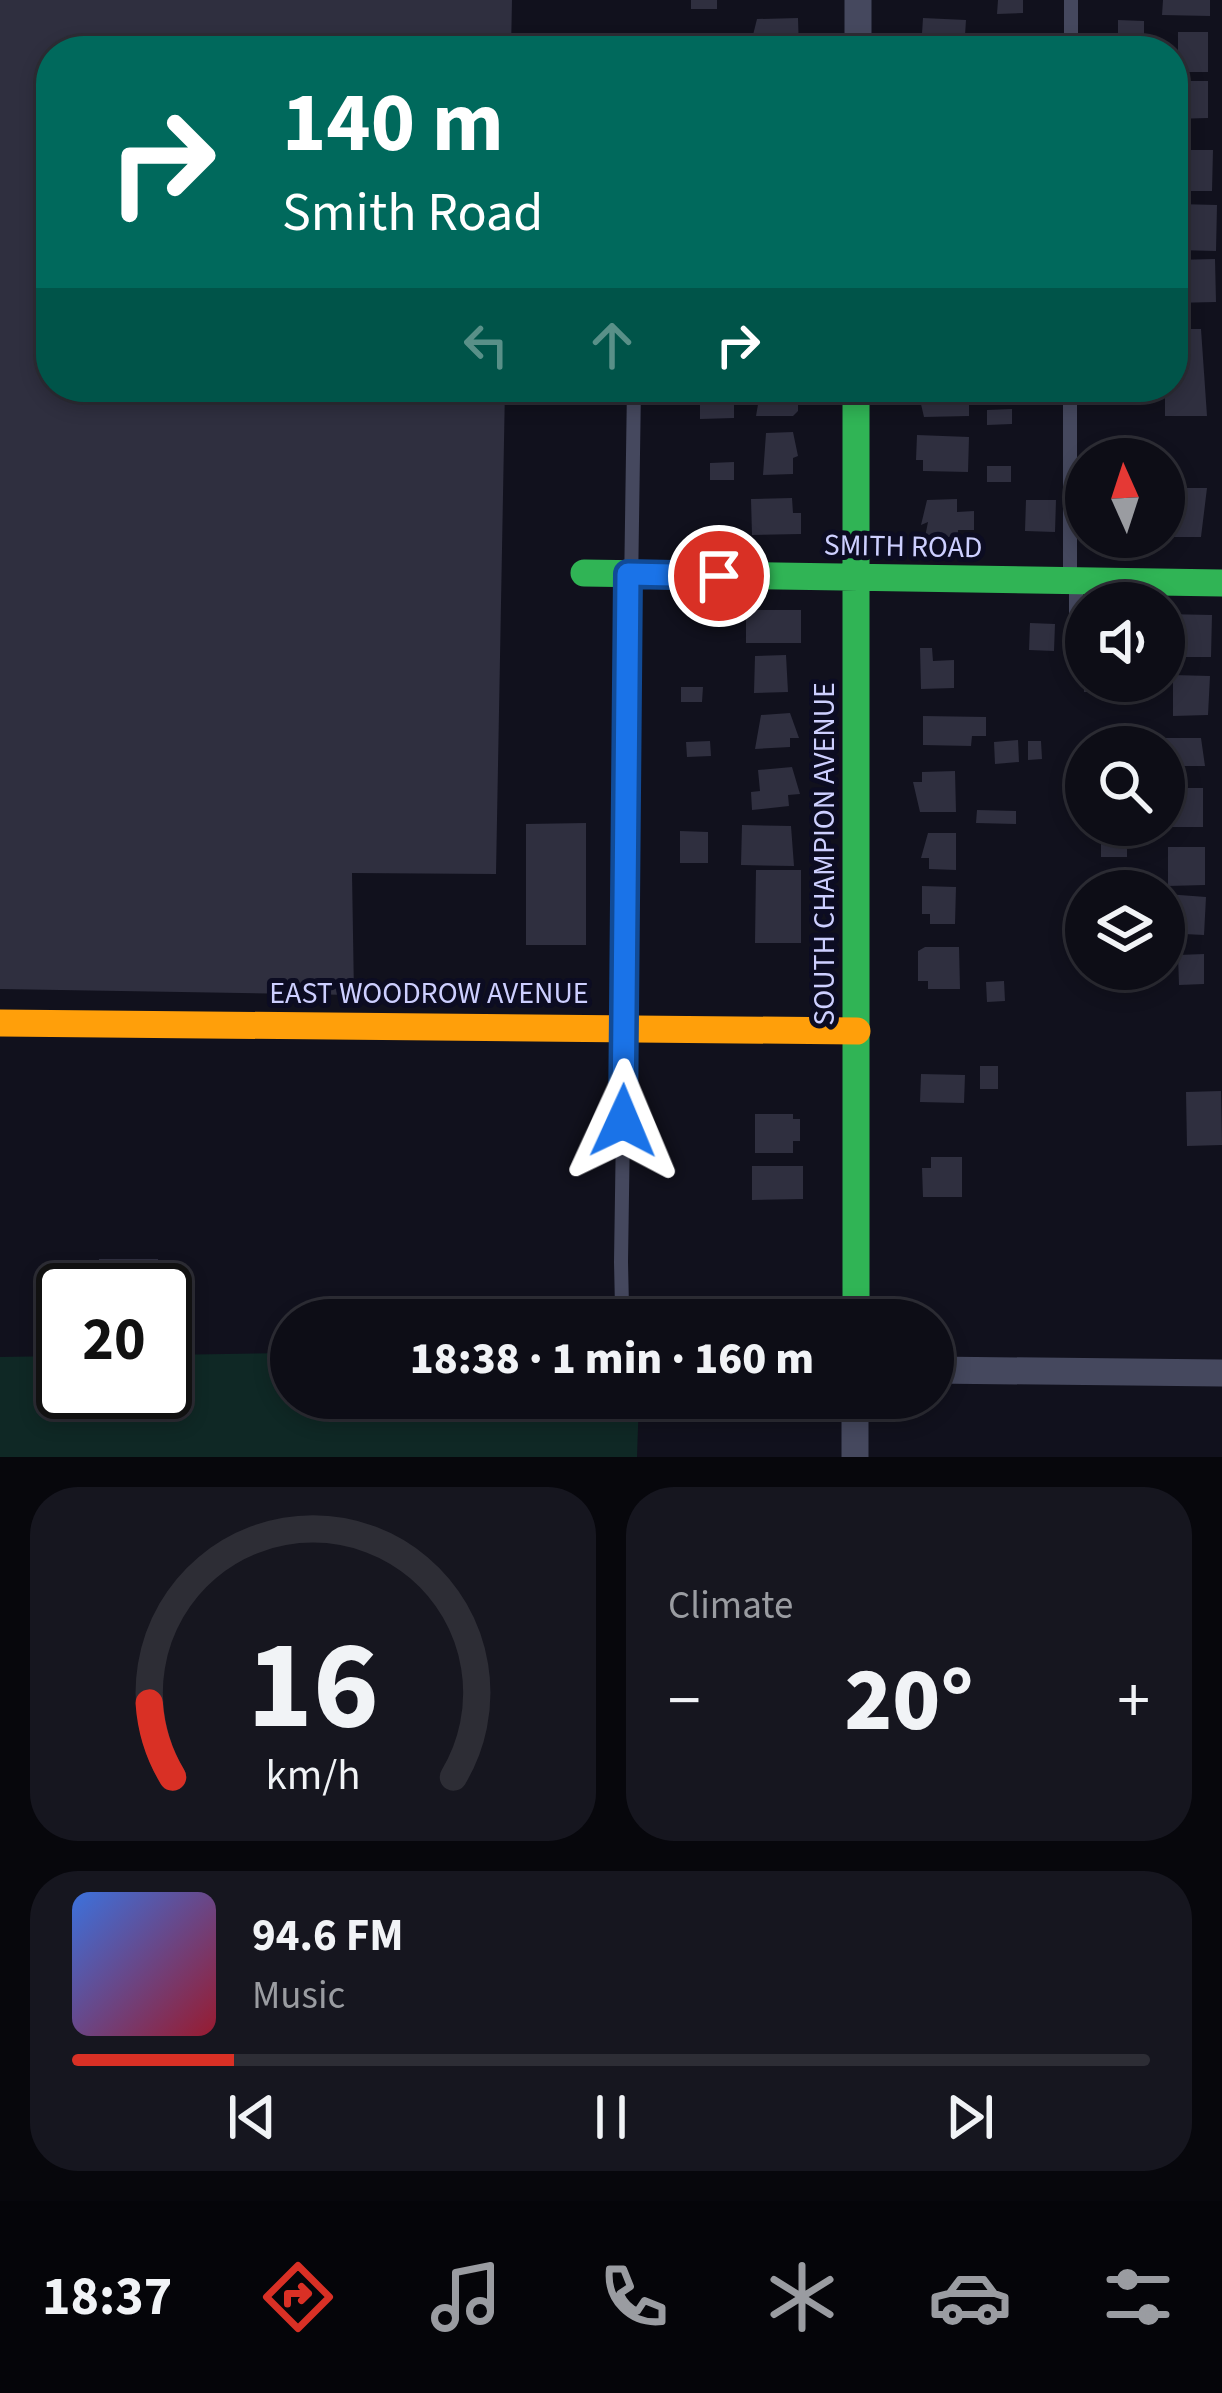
<!DOCTYPE html>
<html lang="en">
<head>
<meta charset="utf-8">
<style>
  body { margin:0; font-family:"Source Sans 3",sans-serif; background:#16161f; color:#f1f3f6; height:100vh; display:flex; flex-direction:column; font-size:45px; white-space:nowrap }
  * { box-sizing:border-box; margin:0 }
  p { font-size:39px; color:#9a9ca1 }
  .icon { flex:none; width:66px; height:66px; fill:none; stroke:currentColor; stroke-width:2; stroke-linecap:round; stroke-linejoin:round }
  .map { position:relative; height:1457px; overflow:hidden }
  .details { display:flex; flex-direction:column; gap:30px; padding:30px; background:#07070c; flex:1 }
  .details>* { flex:none }
  .guide { position:absolute; left:36px; top:36px; width:1152px; height:366px; border-radius:48px; box-shadow:0 6px 18px #0003,0 0 0 3px #2d2d35; background:#00695c; color:#fff; overflow:hidden }
  .needle { width:78px; rotate:357deg }
  .controls { position:absolute; left:1065px; top:438px; display:grid; gap:24px }
  .controls a { display:grid; place-items:center; width:120px; height:120px; border-radius:50%; background:#0d0d16; box-shadow:0 6px 18px #0003,0 0 0 3px #2d2d35; font-size:60px }
  .speed { position:absolute; left:36px; top:1263px; display:flex; gap:24px; font-size:60px; font-weight:700; text-align:center }
  .speed>* { display:grid; place-content:center; width:156px; height:156px; border-radius:50%; background:#0d0d16; box-shadow:0 6px 18px #0003,0 0 0 3px #2d2d35; line-height:1 }
  .speed .limit { border:6px solid #111; border-radius:18px; background:#fff; color:#111 }
  .pin { position:absolute; display:grid; place-items:center; width:102px; height:102px; color:#fff; margin:-51px; border:6px solid #fff; border-radius:50%; box-shadow:0 3px 12px #0007 }
  .me { position:absolute; width:132px; margin:-66px; rotate:1deg; stroke-linejoin:round; filter:drop-shadow(0 0 9px #0008) }
  .turn { display:flex; align-items:center; gap:42px; height:252px; padding:0 48px; font-size:54px }
  .turn .icon { width:156px; height:156px; stroke-width:2.5 }
  .turn b { display:block; font-size:84px; line-height:102px }
  .lanes { display:flex; align-items:center; height:114px; padding:0 48px; background:#0003; justify-content:center; gap:60px; direction:ltr }
  .lanes .off { opacity:.35 }
  .big { font-size:90px; font-weight:800; line-height:1.1 }
  .details .tile { flex:1; display:flex; flex-direction:column; justify-content:center; gap:18px; min-width:0; padding:0 42px; border-radius:48px; background:#16161f }
  .details .dial { align-items:center; gap:0 }
  .dial svg { height:312px; overflow:visible; fill:none; stroke:#2d2d35; stroke-width:7; stroke-linecap:round; text-anchor:middle }
  .dial text { fill:#f1f3f6; stroke:none }
  .song { display:flex; align-items:center; gap:36px }
  .cover { width:144px; height:144px; border-radius:18px; background:linear-gradient(135deg,hsl(220 70% 55%),hsl(350 70% 35%)) }
  .played { height:12px; border-radius:6px; background:linear-gradient(90deg,#d93025 15%,#2d2d35 15%) }
  .keys { display:flex; justify-content:space-around; direction:ltr }
  .heat { display:flex; justify-content:space-between; align-items:center; font-size:66px; direction:ltr }
  .details .tiles { flex:1; display:grid; gap:30px; grid-template-columns:1fr 1fr }
  .tile:last-child { grid-column:span 2 }
  .trip { position:absolute; left:270px; top:1299px; width:684px; height:120px; border-radius:60px; background:#0d0d16; box-shadow:0 6px 18px #0003,0 0 0 3px #2d2d35; font-weight:800; line-height:120px; text-align:center }
  .dock { display:flex; height:192px; justify-content:space-around; align-items:center; background:#050509; color:#9a9ca1 }
  .dock .icon { width:84px; height:84px }
  .dock .selected { color:#d93025 }
  .dock b { font-size:54px; color:#f1f3f6 }
  .map>svg:first-child { display:block }
  .green { fill:#0f2825 }
  .building { fill:#2f2f3f }
  .lines { fill:none; stroke-linecap:round; stroke-linejoin:round }
  .lane { stroke:#45485e; stroke-width:14 }
  .street { stroke:#45485e; stroke-width:27 }
  .fast { stroke:#30b455; stroke-width:27 }
  .slow { stroke:#ff9f0a; stroke-width:27 }
  .route-casing { stroke:#114b97; stroke-width:30 }
  .route { stroke:#1a73e8; stroke-width:21 }
  .labels { text-anchor:middle; stroke-width:10; stroke-linejoin:round; paint-order:stroke }
  .street-label { font-size:30px; fill:#cdcfff; stroke:#0c0c22 }
</style>
</head>
<body>
<div class="map">
<svg width="1222" height="1457" viewBox="0 0 1222 1457">
  <rect width="100%" height="100%" fill="#11111d"/>
  <path class="green" d="M 291,1353 L 291,1398 L 639,1398 L 637,1457 L 0,1457 L 0,1357 L 63,1356 L 63,1392 L 165,1392 L 165,1355 Z"/>
  <path class="building" d="M 0,0 L 512,0 L 511,51 L 51,51 L 51,387 L 505,387 L 496,874 L 352,873 L 354,995 L 0,989 Z
    M 691,0 L 717,0 L 717,9 L 691,9 Z
    M 998,0 L 1023,0 L 1023,13 L 997,14 Z
    M 1163,0 L 1210,0 L 1210,16 L 1162,15 Z
    M 798,18 L 799,51 L 749,51 L 757,19 Z
    M 923,18 L 966,20 L 964,51 L 921,49 Z
    M 1118,20 L 1144,21 L 1144,47 L 1118,46 Z
    M 1178,32 L 1208,32 L 1208,72 L 1178,72 Z
    M 1174,81 L 1208,81 L 1208,118 L 1174,119 Z
    M 1180,150 L 1213,150 L 1212,191 L 1180,191 Z
    M 1178,204 L 1217,205 L 1216,251 L 1177,250 Z
    M 1215,259 L 1216,302 L 1173,303 L 1173,260 Z
    M 1173,329 L 1201,329 L 1207,416 L 1165,416 L 1165,387 L 1173,387 Z
    M 761,387 L 798,389 L 798,411 L 793,416 L 756,416 Z
    M 917,387 L 969,387 L 969,416 L 924,417 Z
    M 700,403 L 734,403 L 734,418 L 700,419 Z
    M 1012,409 L 1012,424 L 987,425 L 987,410 Z
    M 793,432 L 798,456 L 793,458 L 793,474 L 763,475 L 766,433 Z
    M 917,435 L 969,437 L 968,472 L 923,471 L 923,460 L 916,460 Z
    M 734,462 L 734,480 L 710,480 L 710,463 Z
    M 987,466 L 1011,466 L 1011,482 L 987,482 Z
    M 1164,488 L 1207,488 L 1201,537 L 1164,537 Z
    M 792,498 L 793,513 L 801,513 L 801,534 L 752,535 L 751,499 Z
    M 957,499 L 957,512 L 974,511 L 974,530 L 958,530 L 958,537 L 925,537 L 928,522 L 921,525 L 927,500 Z
    M 1026,500 L 1056,500 L 1055,532 L 1025,531 Z
    M 746,610 L 801,610 L 801,643 L 746,643 Z
    M 1164,614 L 1212,615 L 1211,657 L 1164,657 Z
    M 1030,623 L 1055,624 L 1054,651 L 1029,650 Z
    M 920,648 L 932,648 L 933,661 L 954,660 L 954,688 L 921,689 Z
    M 786,655 L 788,692 L 754,693 L 755,656 Z
    M 1173,675 L 1210,676 L 1208,715 L 1173,716 Z
    M 1084,681 L 1113,681 L 1113,692 L 1084,692 Z
    M 681,687 L 703,687 L 702,702 L 681,702 Z
    M 790,713 L 799,738 L 790,738 L 790,747 L 755,749 L 761,715 Z
    M 923,716 L 986,717 L 986,736 L 972,736 L 971,746 L 923,745 Z
    M 1165,738 L 1201,738 L 1205,766 L 1165,766 Z
    M 1018,740 L 1019,762 L 995,764 L 994,742 Z
    M 710,741 L 711,756 L 687,757 L 686,742 Z
    M 1028,741 L 1041,741 L 1042,759 L 1028,760 Z
    M 792,767 L 800,794 L 788,795 L 789,806 L 752,810 L 751,792 L 760,791 L 758,770 Z
    M 955,771 L 956,812 L 920,812 L 913,782 L 922,782 L 922,772 Z
    M 1172,788 L 1203,788 L 1203,827 L 1172,827 Z
    M 977,810 L 1016,811 L 1016,824 L 976,823 Z
    M 586,823 L 586,945 L 526,945 L 526,824 Z
    M 742,825 L 791,826 L 794,866 L 741,865 Z
    M 680,831 L 708,832 L 708,863 L 680,863 Z
    M 928,833 L 956,833 L 956,870 L 929,869 L 929,858 L 921,858 Z
    M 1101,836 L 1127,836 L 1127,857 L 1101,857 Z
    M 1168,847 L 1205,847 L 1205,885 L 1168,886 Z
    M 756,870 L 801,870 L 801,943 L 755,943 Z
    M 922,886 L 956,887 L 955,924 L 930,924 L 930,914 L 922,914 Z
    M 1166,894 L 1206,897 L 1204,935 L 1164,933 Z
    M 925,947 L 959,947 L 960,989 L 928,989 L 928,981 L 918,981 L 918,951 Z
    M 1204,954 L 1204,984 L 1179,985 L 1178,955 Z
    M 1004,981 L 1005,1001 L 987,1002 L 986,982 Z
    M 980,1066 L 998,1066 L 998,1089 L 980,1089 Z
    M 921,1074 L 965,1075 L 964,1103 L 920,1102 Z
    M 1221,1091 L 1222,1145 L 1187,1146 L 1186,1092 Z
    M 755,1114 L 793,1114 L 793,1119 L 800,1119 L 800,1141 L 793,1141 L 793,1153 L 755,1153 Z
    M 931,1157 L 962,1157 L 962,1197 L 923,1197 L 922,1168 L 931,1168 Z
    M 752,1166 L 803,1166 L 803,1199 L 752,1200 Z
    M 99,1259 L 158,1259 L 158,1290 L 99,1290 Z"/>
  <g class="lines">
    <path class="lane" d="M 1071,51 L 1071,0
      M 1070,580 L 1070,387
      M 1076,582 L 1076,661
      M 633,1320 L 622,1307 L 621,1262 L 634,387"/>
    <path class="street" d="M 858,51 L 858,0
      M 933,1370 L 1222,1373
      M 855,1457 L 855,1398"/>
    <path class="fast" d="M 856,387 L 856,1320
      M 584,573 L 1222,583"/>
    <path class="slow" d="M 0,1023 L 857,1031"/>
  </g>
  <g class="lines">
    <g class="route-casing">
      <path id="route" d="M 623,1121 L 628,574 L 719,576"/>
    </g>
    <use href="#route" class="route"/>
  </g>
  <g class="labels">
    <g class="street-label">
      <text transform="translate(903 546) rotate(1)" y="10">SMITH ROAD</text>
      <text transform="translate(824 854) rotate(-90)" y="10">SOUTH CHAMPION AVENUE</text>
      <text x="429" y="1003">EAST WOODROW AVENUE</text>
    </g>
  </g>
</svg>
<div class="controls">
<a><svg class="needle" viewBox="-14 -14 28 28"><path d="M0-13l5 13h-10z" fill="#e53935"/><path d="M0 13l5-13h-10z" fill="#9a9ca1"/></svg></a>
<a><svg class="icon" aria-label="sound" viewBox="0 0 24 24"><path d="M4 9h4l5-4v14l-5-4H4zM17 9q2 3 0 6"/></svg></a>
<a><svg class="icon" aria-label="search" viewBox="0 0 24 24"><circle cx="10" cy="10" r="6"/><path d="M15 15l6 6"/></svg></a>
<a><svg class="icon" aria-label="layers" viewBox="0 0 24 24"><path d="M12 4l9 5-9 5-9-5zM3 14l9 5 9-5"/></svg></a>
</div>
<div class="speed"><div class="limit">20</div></div>
<div class="pin" style="left:719px;top:576px;background:#d93025"><svg class="icon" aria-label="arrive" viewBox="0 0 24 24"><path d="M6 21V4h12l-3 4 3 4H6"/></svg></div>
<svg class="me" style="left:623px;top:1121px" viewBox="-20 -20 40 40"><path d="M0-17L14 15 0 8-14 15z" fill="#1a73e8" stroke="#fff" stroke-width="4"/></svg>
<div class="trip">18:38 · 1 min · 160 m</div>
<div class="guide">
<div class="turn"><svg class="icon" aria-label="right" viewBox="0 0 24 24"><path d="M7 20v-9h11M14 6l5 5-5 5"/></svg><div><b>140 m</b>Smith Road</div></div>
<div class="lanes"><svg class="icon off" aria-label="left" viewBox="0 0 24 24"><path d="M17 20v-9H6M10 6l-5 5 5 5"/></svg><svg class="icon off" aria-label="ahead" viewBox="0 0 24 24"><path d="M12 20V5M6 11l6-6 6 6"/></svg><svg class="icon" aria-label="right" viewBox="0 0 24 24"><path d="M7 20v-9h11M14 6l5 5-5 5"/></svg></div>
</div>
</div>
<section class="details">
<div class="tiles">
<div class="tile dial"><svg viewBox="0 0 100 80">
<path d="M14 69A42 42 0 1 1 86 69"/>
<path d="M14 69A42 42 0 0 1 8 50" stroke="#d93025"/>
<text x="50" y="56" font-size="32" font-weight="700">16</text>
<text x="50" y="72" font-size="11">km/h</text>
</svg></div>
<div class="tile"><p>Climate</p>
<div class="heat"><a>−</a><b class="big">20°</b><a>+</a></div>
</div>
<div class="tile">
<div class="song"><i class="cover"></i><div><b>94.6 FM</b><p>Music</p></div></div>
<div class="played"></div>
<div class="keys"><svg class="icon" aria-label="previous" viewBox="0 0 24 24"><path d="M18 5L8 12l10 7zM5 5v14"/></svg><svg class="icon" aria-label="pause" viewBox="0 0 24 24"><path d="M8 5v14M16 5v14"/></svg><svg class="icon" aria-label="next" viewBox="0 0 24 24"><path d="M6 5l10 7-10 7zM19 5v14"/></svg></div>
</div>
</div>
</section>
<nav class="dock">
<b>18:37</b>
<svg class="icon selected" aria-label="directions" viewBox="0 0 24 24"><path d="M12 3l9 9-9 9-9-9zM9 14v-3h6M13 9l2 2-2 2"/></svg>
<svg class="icon" aria-label="music" viewBox="0 0 24 24"><path d="M9 18V5l10-2v13"/><circle cx="6" cy="18" r="3"/><circle cx="16" cy="16" r="3"/></svg>
<svg class="icon" aria-label="phone" viewBox="0 0 24 24"><path d="M5 4h4l2 5-3 2q2 4 5 5l2-3 5 2v4C11 20 4 13 5 4z"/></svg>
<svg class="icon" aria-label="climate" viewBox="0 0 24 24"><path d="M12 3v18M4 7l16 10M4 17L20 7"/></svg>
<svg class="icon" aria-label="car" viewBox="0 0 24 24"><path d="M5 17H2v-5l4-1 3-4h7l3 4 3 1v5h-3M9 17h6M6 11h13"/><circle cx="7" cy="17" r="2"/><circle cx="17" cy="17" r="2"/></svg>
<svg class="icon" aria-label="filters" viewBox="0 0 24 24"><path d="M4 7h16M4 17h16"/><circle cx="9" cy="7" r="2"/><circle cx="15" cy="17" r="2"/></svg>
</nav>
</body>
</html>
